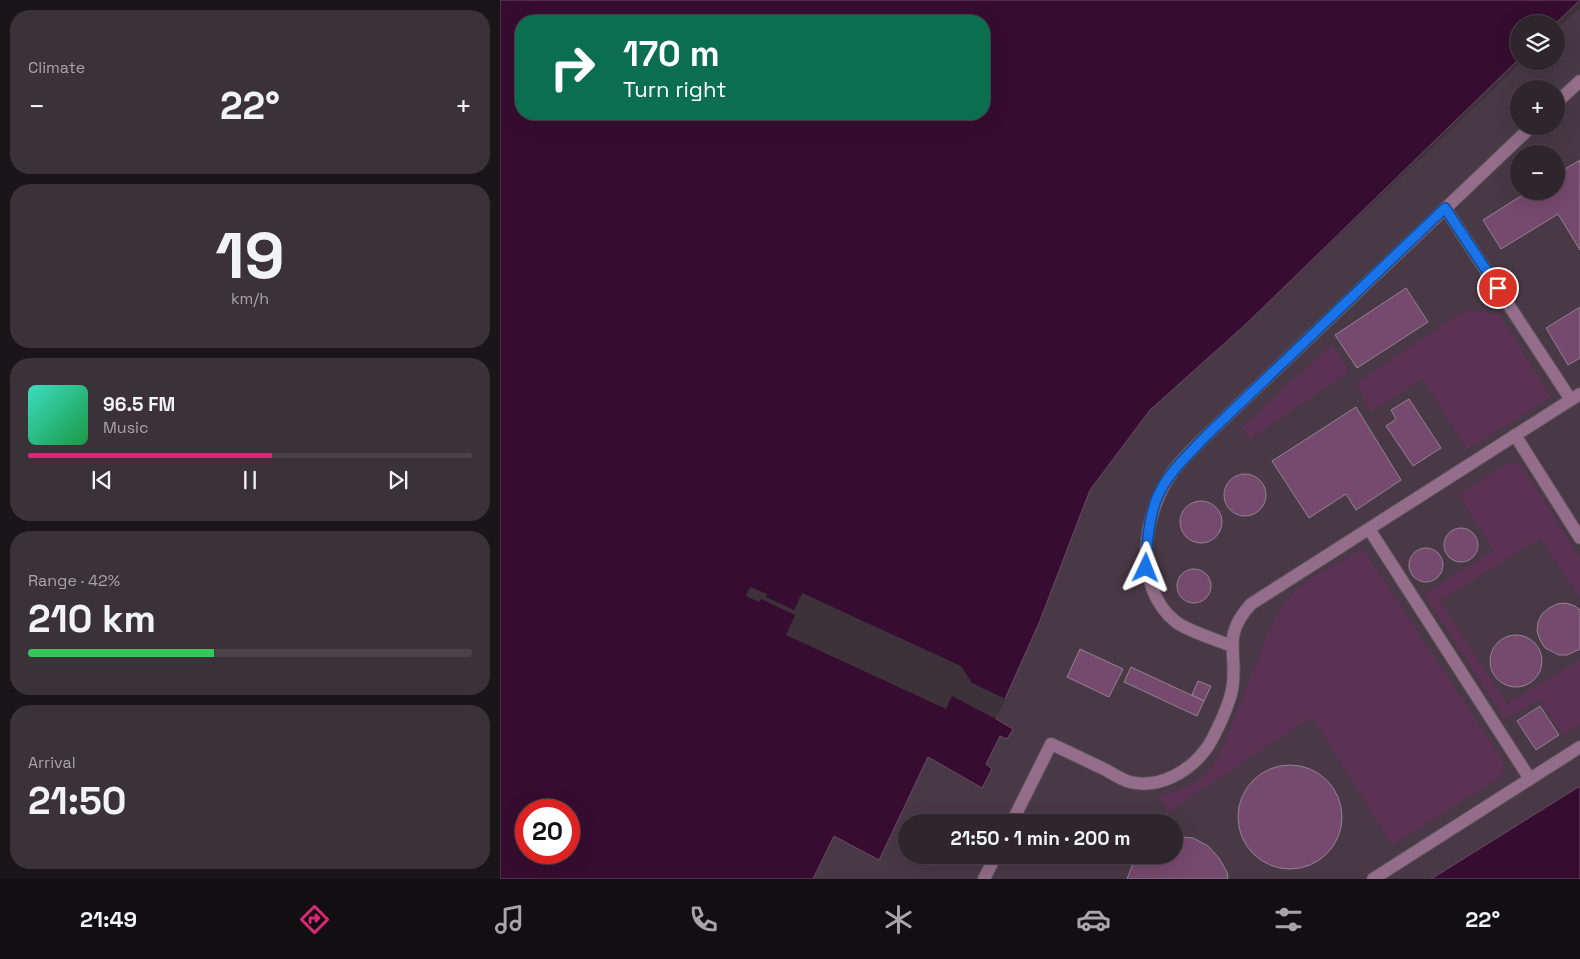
<!DOCTYPE html>
<html lang="en">
<head>
<meta charset="utf-8">
<style>
  body { margin:0; font-family:"Space Grotesk",sans-serif; background:#3a3238; color:#f1f3f6; height:100vh; display:flex; flex-direction:column; font-size:19px; white-space:nowrap }
  * { box-sizing:border-box; margin:0 }
  p { font-size:16px; color:#a7a5a9 }
  .icon { flex:none; width:28px; height:28px; fill:none; stroke:currentColor; stroke-width:2; stroke-linecap:round; stroke-linejoin:round }
  .map { position:relative; flex:1; overflow:hidden }
  .drawer { display:flex; flex-direction:column; gap:10px; padding:10px; background:#191518; width:500px }
  .drawer>* { flex:none }
  .guide { position:absolute; left:15px; top:15px; width:475px; height:105px; border-radius:20px; box-shadow:0 5px 20px #0002,0 0 0 1px #494348; background:#0b6e4f; color:#fff; overflow:hidden }
  .tools { position:absolute; left:1010px; top:15px; display:grid; gap:10px }
  .tools a { display:grid; place-items:center; width:55px; height:55px; border-radius:50%; background:#2e262c; box-shadow:0 5px 20px #0002,0 0 0 1px #494348; font-size:25px }
  .speed { position:absolute; left:15px; top:799px; display:flex; gap:10px; font-size:25px; font-weight:700; text-align:center }
  .speed>* { display:grid; place-content:center; width:65px; height:65px; border-radius:50%; background:#2e262c; box-shadow:0 5px 20px #0002,0 0 0 1px #494348; line-height:1 }
  .speed .limit { border:8px solid #d22; background:#fff; color:#111 }
  .pin { position:absolute; display:grid; place-items:center; width:42px; height:42px; color:#fff; margin:-21px; border:2px solid #fff; border-radius:50%; box-shadow:0 1px 5px #0007 }
  .me { position:absolute; width:55px; margin:-28px; rotate:2deg; stroke-linejoin:round; filter:drop-shadow(0 0 4px #0008) }
  .turn { display:flex; align-items:center; gap:18px; height:105px; padding:0 25px; font-size:22px }
  .turn .icon { width:65px; height:65px; stroke-width:2.5 }
  .turn b { display:block; font-size:35px; line-height:42px }
  .big { font-size:38px; font-weight:800; line-height:1.1 }
  .drawer .tile { flex:1; display:flex; flex-direction:column; justify-content:center; gap:8px; min-width:0; padding:0 18px; border-radius:20px; background:#3a3238 }
  .drawer .dial { align-items:center; gap:0 }
  .dial b { font-size:65px; line-height:1 }
  .song { display:flex; align-items:center; gap:15px }
  .cover { width:60px; height:60px; border-radius:8px; background:linear-gradient(135deg,hsl(170 70% 55%),hsl(140 70% 35%)) }
  .played { height:5px; border-radius:2px; background:linear-gradient(90deg,#db2777 55%,#494348 55%) }
  .keys { display:flex; justify-content:space-around; direction:ltr }
  .heat { display:flex; justify-content:space-between; align-items:center; font-size:28px; direction:ltr }
  .charge { height:8px; border-radius:4px; background:linear-gradient(90deg,#34c759 42%,#494348 0) }
  .trip { position:absolute; left:398px; top:814px; width:285px; height:50px; border-radius:25px; background:#2e262c; box-shadow:0 5px 20px #0002,0 0 0 1px #494348; font-weight:800; line-height:50px; text-align:center }
  .dock { display:flex; height:80px; justify-content:space-around; align-items:center; background:#120f12; color:#a7a5a9 }
  .dock .icon { width:35px; height:35px }
  .dock .current { color:#db2777 }
  .dock b { font-size:22px; color:#f1f3f6 }
  main { display:flex; flex:1; min-height:0 }
  .map>svg:first-child { display:block }
  .built { fill:#493845; fill-rule:evenodd }
  .green { fill:#5b3253 }
  .water { fill:#360d30; stroke:#6a4b65; fill-rule:evenodd }
  .pier { fill:#3d323a }
  .building { fill:#76496e; stroke:#91848e }
  .lines { fill:none; stroke-linecap:round; stroke-linejoin:round }
  .minor-casing { stroke:#5b5158; stroke-width:14 }
  .minor { stroke:#936d8a; stroke-width:12 }
  .route-casing { stroke:#114b97; stroke-width:12 }
  .route { stroke:#1a73e8; stroke-width:9 }
</style>
</head>
<body>
<main>
<section class="drawer">
<div class="tile"><p>Climate</p>
<div class="heat"><a>−</a><b class="big">22°</b><a>+</a></div>
</div>
<div class="tile dial"><b>19</b><p>km/h</p></div>
<div class="tile">
<div class="song"><i class="cover"></i><div><b>96.5 FM</b><p>Music</p></div></div>
<div class="played"></div>
<div class="keys"><svg class="icon" aria-label="previous" viewBox="0 0 24 24"><path d="M18 5L8 12l10 7zM5 5v14"/></svg><svg class="icon" aria-label="pause" viewBox="0 0 24 24"><path d="M8 5v14M16 5v14"/></svg><svg class="icon" aria-label="next" viewBox="0 0 24 24"><path d="M6 5l10 7-10 7zM19 5v14"/></svg></div>
</div>
<div class="tile"><p>Range · 42%</p><b class="big">210 km</b><div class="charge"></div></div>
<div class="tile"><p>Arrival</p><b class="big">21:50</b></div>
</section>
<div class="map">
<svg width="1080" height="879" viewBox="0 0 1080 879">
  <rect width="100%" height="100%" fill="#3d323a"/>
  <path class="built" d="M 1080,8 L 1080,790 L 941,879 L 314,879 L 334,835 L 379,860 L 428,757 L 482,788 L 486,765 L 500,736 L 507,739 L 496,719 L 539,623 L 590,490 L 650,410 L 746,324 L 1023,61 L 1056,61 L 1056,30 ZM 1019,89 L 1056,89 L 1056,126 L 1019,126 ZM 1019,154 L 1056,154 L 1056,191 L 1019,191 ZM 406,822 L 674,822 L 674,855 L 406,855 Z"/>
  <path class="green" d="M 965,310 L 999,314 L 1051,397 L 967,450 L 923,379 L 871,412 L 856,383 Z
    M 832,344 L 849,372 L 750,439 L 741,428 Z
    M 1015,462 L 1021,464 L 1080,558 L 1080,598 L 1040,538 L 940,601 L 1007,704 L 1080,660 L 1080,725 L 1064,735 L 1039,700 L 1005,719 L 924,594 L 993,551 L 959,495 L 1003,466 Z
    M 863,549 L 1002,759 C 1005,767 1004,771 999,778 L 892,845 L 812,717 L 668,812 L 659,795 L 677,791 L 702,779 L 713,765 L 725,742 L 768,633 L 780,610 L 794,592 L 815,575 Z"/>
  <path class="water" d="M 0,0 L 1080,0 L 1055,24 L 1019,24 L 1019,59 L 746,324 L 650,410 L 590,490 L 539,623 L 496,719 L 513,729 L 507,739 L 500,736 L 486,764 L 492,769 L 482,788 L 428,757 L 379,860 L 334,836 L 313,879 L 0,879 ZM 21,21 L 484,21 L 484,114 L 21,114 ZM 26,810 L 69,810 L 69,852 L 26,852 Z
    M 1080,786 L 1080,879 L 931,879 Z"/>
  <path class="pier" d="M 250,587 L 267,594 L 266,597 L 294,610 L 302,593 L 461,666 L 472,683 L 506,699 L 496,719 L 452,696 L 446,709 L 286,635 L 295,615 L 261,599 L 259,602 L 246,596 Z"/>
  <path class="building" d="M 1080,160 L 1080,250 L 1058,214 L 1001,249 L 983,220 L 1029,191 L 1056,191 L 1056,174 Z
    M 906,288 L 928,322 L 857,368 L 835,335 Z
    M 1080,307 L 1080,358 L 1068,365 L 1046,328 Z
    M 909,399 L 941,448 L 913,466 L 886,426 L 896,419 L 891,410 Z
    M 856,407 L 901,480 L 856,510 L 846,494 L 809,518 L 772,461 Z
    M724 495a21 21 0 1 1 42 0a21 21 0 1 1-42 0Z
    M680 522a21 21 0 1 1 42 0a21 21 0 1 1-42 0Z
    M944 545a17 17 0 1 1 34 0a17 17 0 1 1-34 0Z
    M909 565a17 17 0 1 1 34 0a17 17 0 1 1-34 0Z
    M677 586a17 17 0 1 1 34 0a17 17 0 1 1-34 0Z
    M 1066,603 L 1075,606 L 1080,610 L 1080,649 L 1067,655 L 1059,655 L 1045,648 L 1040,640 L 1037,631 L 1038,622 L 1042,614 L 1049,608 L 1057,604 Z
    M990 661a26 26 0 1 1 52 0a26 26 0 1 1-52 0Z
    M 580,649 L 623,669 L 609,697 L 567,677 Z
    M 631,667 L 704,701 L 697,716 L 624,682 Z
    M 698,681 L 711,686 L 704,701 L 692,695 Z
    M 1040,706 L 1059,735 L 1036,750 L 1017,721 Z
    M738 817a52 52 0 1 1 104 0a52 52 0 1 1-104 0Z
    M 674,836 L 693,838 L 708,846 L 719,858 L 727,872 L 728,879 L 627,879 L 634,861 L 639,855 L 674,855 Z"/>
  <g class="lines">
    <g class="minor-casing">
      <path id="minor" d="M 1056,103 L 1080,81
        M 945,208 L 1071,400
        M 1015,435 L 1080,538
        M 869,529 L 1030,779
        M 732,646 C 719,641 686,630 676,622 C 631,586 643,511 674,470 C 684,457 697,445 708,434 L 1032,126
        M 512,822 L 551,744 C 569,752 587,761 606,770 C 613,774 622,780 630,782 C 659,789 689,772 706,749 C 713,740 717,729 722,719 C 726,709 730,700 732,690 C 739,652 720,638 751,604 L 1080,394
        M 484,879 L 496,855
        M 873,879 L 1080,747"/>
    </g>
    <use href="#minor" class="minor"/>
  </g>
  <g class="lines">
    <g class="route-casing">
      <path id="route" d="M 646,568 C 647,545 648,520 657,498 C 667,473 690,453 708,434 L 945,208 L 998,288"/>
    </g>
    <use href="#route" class="route"/>
  </g>
</svg>
<div class="tools">
<a><svg class="icon" aria-label="layers" viewBox="0 0 24 24"><path d="M12 4l9 5-9 5-9-5zM3 14l9 5 9-5"/></svg></a>
<a>+</a>
<a>−</a>
</div>
<div class="speed"><div class="limit">20</div></div>
<div class="pin" style="left:998px;top:288px;background:#d93025"><svg class="icon" aria-label="arrive" viewBox="0 0 24 24"><path d="M6 21V4h12l-3 4 3 4H6"/></svg></div>
<svg class="me" style="left:646px;top:568px" viewBox="-20 -20 40 40"><path d="M0-17L14 15 0 8-14 15z" fill="#1a73e8" stroke="#fff" stroke-width="4"/></svg>
<div class="trip">21:50 · 1 min · 200 m</div>
<div class="guide">
<div class="turn"><svg class="icon" aria-label="right" viewBox="0 0 24 24"><path d="M7 20v-9h11M14 6l5 5-5 5"/></svg><div><b>170 m</b>Turn right</div></div>
</div>
</div>
</main>
<nav class="dock">
<b>21:49</b>
<svg class="icon current" aria-label="directions" viewBox="0 0 24 24"><path d="M12 3l9 9-9 9-9-9zM9 14v-3h6M13 9l2 2-2 2"/></svg>
<svg class="icon" aria-label="music" viewBox="0 0 24 24"><path d="M9 18V5l10-2v13"/><circle cx="6" cy="18" r="3"/><circle cx="16" cy="16" r="3"/></svg>
<svg class="icon" aria-label="phone" viewBox="0 0 24 24"><path d="M5 4h4l2 5-3 2q2 4 5 5l2-3 5 2v4C11 20 4 13 5 4z"/></svg>
<svg class="icon" aria-label="climate" viewBox="0 0 24 24"><path d="M12 3v18M4 7l16 10M4 17L20 7"/></svg>
<svg class="icon" aria-label="car" viewBox="0 0 24 24"><path d="M5 17H2v-5l4-1 3-4h7l3 4 3 1v5h-3M9 17h6M6 11h13"/><circle cx="7" cy="17" r="2"/><circle cx="17" cy="17" r="2"/></svg>
<svg class="icon" aria-label="filters" viewBox="0 0 24 24"><path d="M4 7h16M4 17h16"/><circle cx="9" cy="7" r="2"/><circle cx="15" cy="17" r="2"/></svg>
<b>22°</b>
</nav>
</body>
</html>
